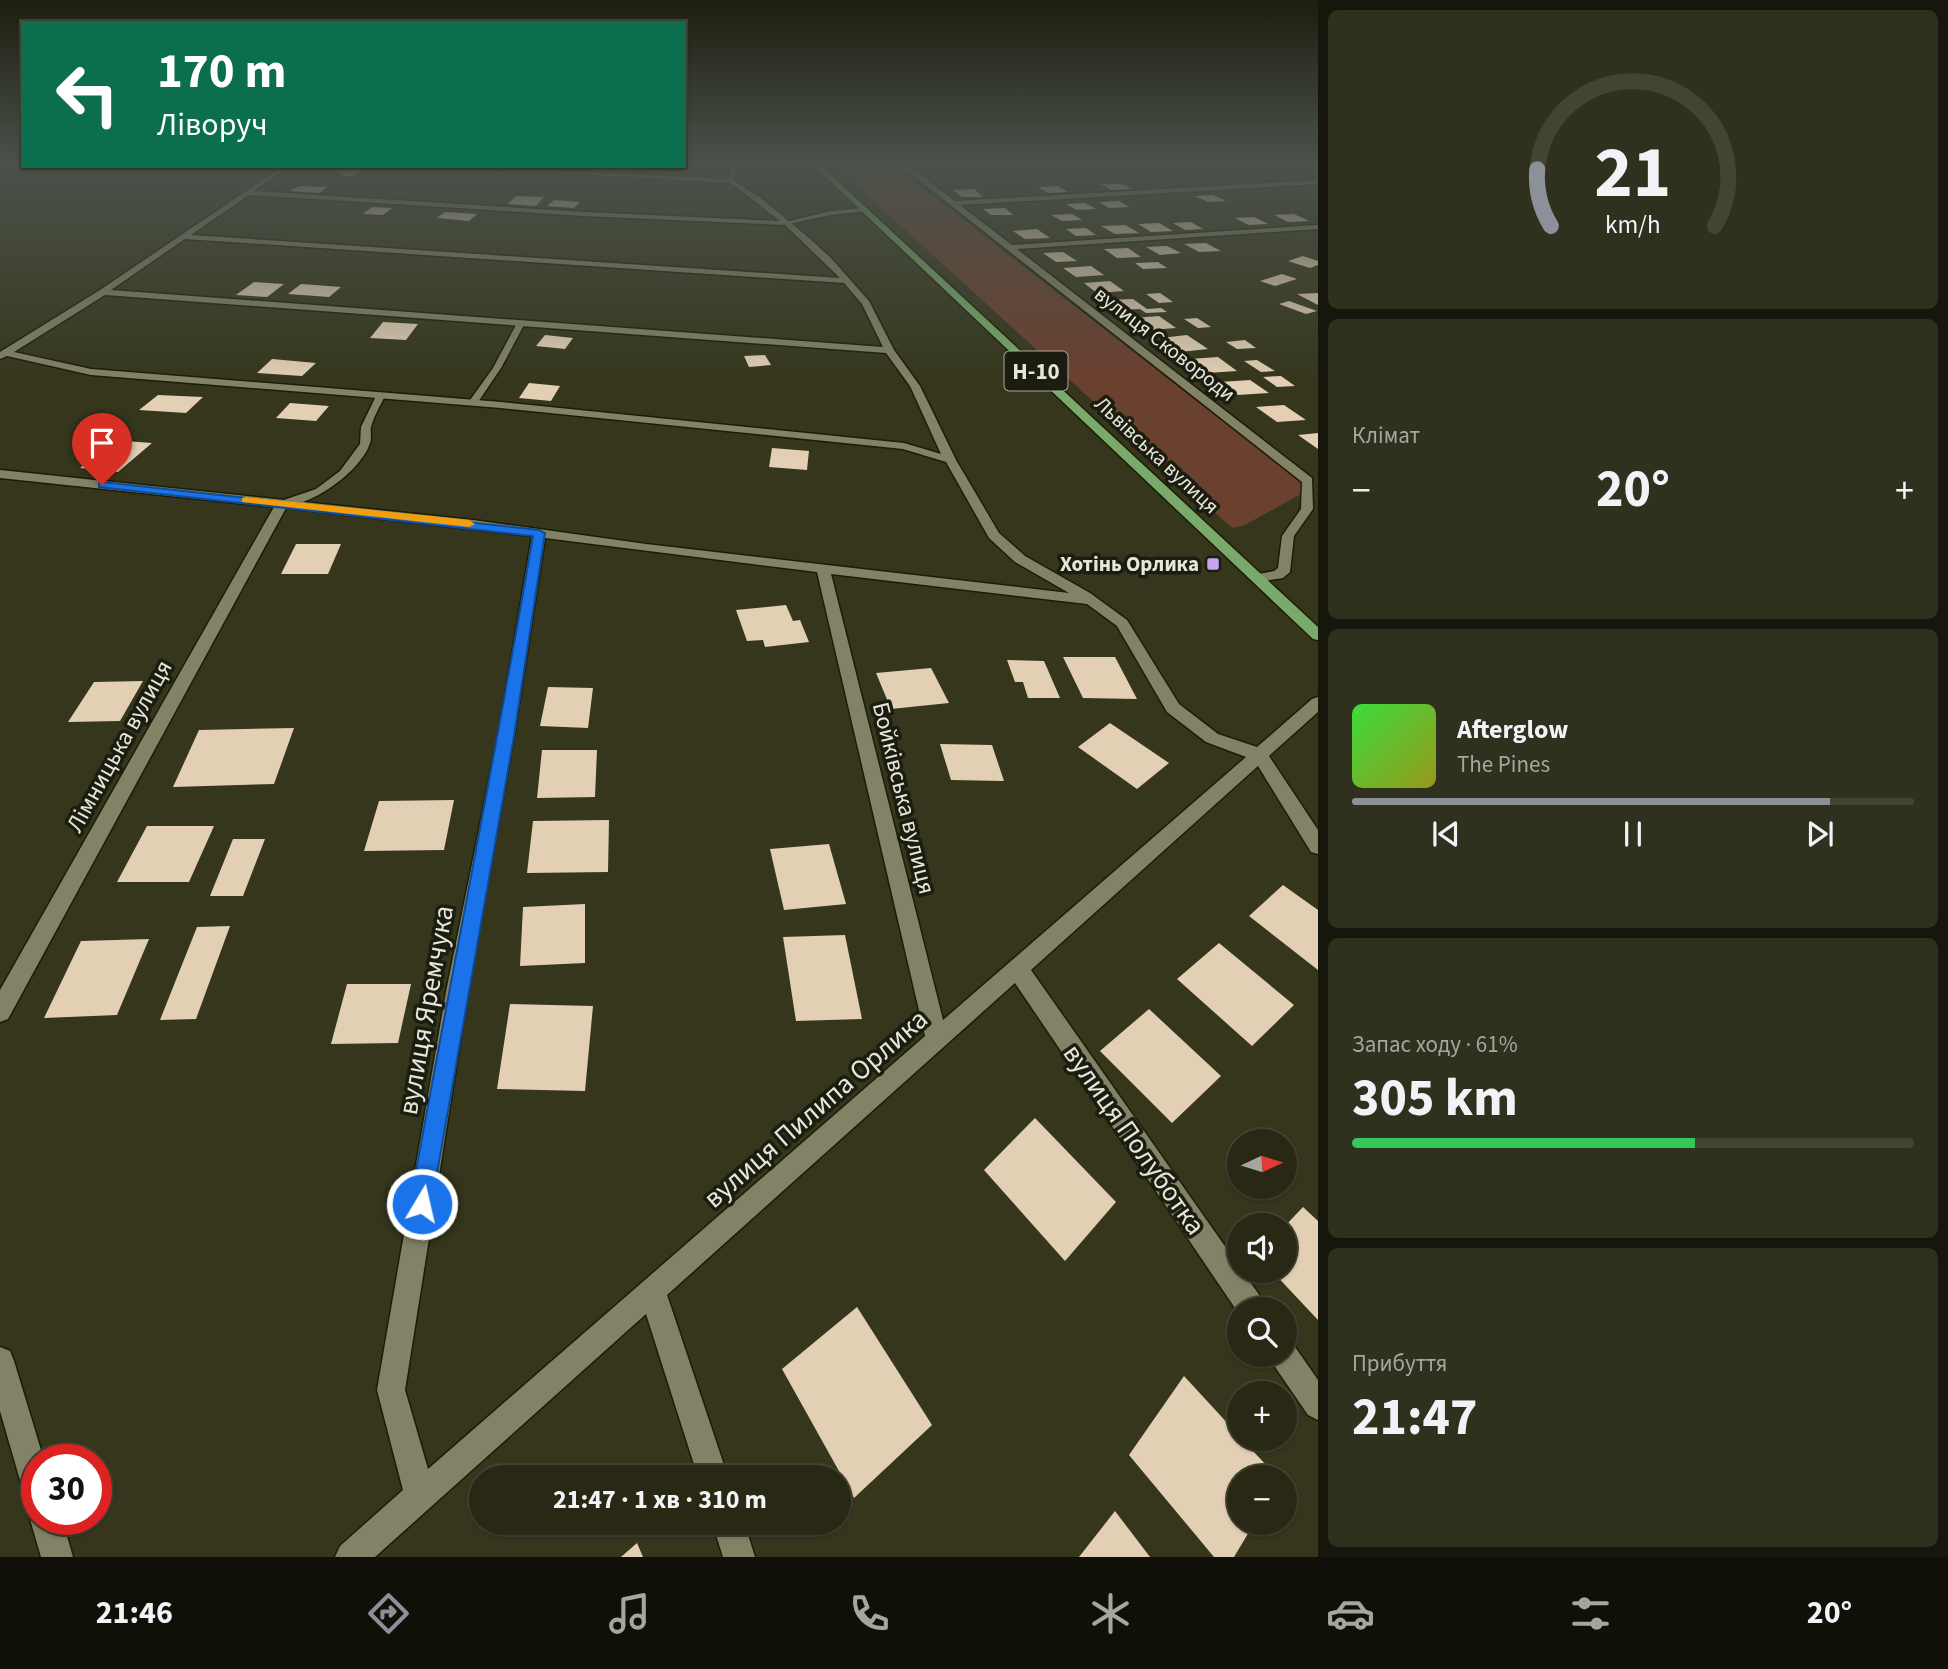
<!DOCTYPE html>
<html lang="uk">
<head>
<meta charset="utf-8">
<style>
  body { margin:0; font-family:"Source Sans 3",sans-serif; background:#30301e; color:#f1f3f6; height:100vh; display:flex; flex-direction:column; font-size:26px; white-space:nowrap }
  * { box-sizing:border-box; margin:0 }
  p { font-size:23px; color:#a5a6a0 }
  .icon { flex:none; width:38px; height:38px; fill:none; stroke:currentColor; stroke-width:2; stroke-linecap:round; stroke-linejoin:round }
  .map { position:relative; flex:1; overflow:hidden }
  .details { display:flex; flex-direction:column; gap:10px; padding:10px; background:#16160c; width:630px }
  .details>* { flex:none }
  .top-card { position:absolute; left:21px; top:21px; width:665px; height:147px; border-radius:0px; box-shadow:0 2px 5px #0004,0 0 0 2px #444434; background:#0b6e4f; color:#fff; overflow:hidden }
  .needle { width:46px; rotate:86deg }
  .controls { position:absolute; left:1227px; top:1129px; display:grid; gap:14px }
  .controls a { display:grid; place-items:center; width:70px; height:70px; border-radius:50%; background:#282815; box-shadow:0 2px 5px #0004,0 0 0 2px #444434; font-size:35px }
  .speed { position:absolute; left:21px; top:1444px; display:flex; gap:14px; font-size:35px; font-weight:700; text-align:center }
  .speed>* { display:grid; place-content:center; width:91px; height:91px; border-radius:50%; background:#282815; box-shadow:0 2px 5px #0004,0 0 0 2px #444434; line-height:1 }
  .speed .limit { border:10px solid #d22; background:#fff; color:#111 }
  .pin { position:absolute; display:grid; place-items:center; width:60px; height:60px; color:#fff; margin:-72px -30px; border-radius:50% 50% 50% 0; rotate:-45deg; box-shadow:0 0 7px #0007 }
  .pin .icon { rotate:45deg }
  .me { position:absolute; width:77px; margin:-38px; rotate:9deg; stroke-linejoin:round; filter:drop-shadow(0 0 5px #0008) }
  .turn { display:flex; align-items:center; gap:24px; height:147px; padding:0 21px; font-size:32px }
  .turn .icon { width:91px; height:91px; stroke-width:2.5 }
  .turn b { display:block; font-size:49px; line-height:60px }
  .big { font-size:52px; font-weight:700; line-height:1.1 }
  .details .widget { flex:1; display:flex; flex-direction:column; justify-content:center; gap:10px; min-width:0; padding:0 24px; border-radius:10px; background:#30301e }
  .details .dial { align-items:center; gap:0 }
  .dial svg { height:182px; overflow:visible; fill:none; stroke:#444434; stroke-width:7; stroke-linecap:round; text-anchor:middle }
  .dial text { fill:#f1f3f6; stroke:none }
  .song { display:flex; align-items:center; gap:21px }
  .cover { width:84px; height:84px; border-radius:10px; background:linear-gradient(135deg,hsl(120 70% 55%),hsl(60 70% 35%)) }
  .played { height:7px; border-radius:4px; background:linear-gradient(90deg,#8c9099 85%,#444434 85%) }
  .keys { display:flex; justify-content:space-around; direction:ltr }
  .heat { display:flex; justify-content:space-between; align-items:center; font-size:38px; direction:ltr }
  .charge { height:10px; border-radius:5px; background:linear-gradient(90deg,#34c759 61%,#444434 0) }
  .trip { position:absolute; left:469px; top:1465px; width:382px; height:70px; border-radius:35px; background:#282815; box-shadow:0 2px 5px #0004,0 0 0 2px #444434; font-weight:700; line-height:70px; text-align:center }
  .tab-bar { display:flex; height:112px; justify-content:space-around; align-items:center; background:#101008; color:#a5a6a0 }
  .tab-bar .icon { width:49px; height:49px }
  .tab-bar .active { color:#8c9099 }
  .tab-bar b { font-size:32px; color:#f1f3f6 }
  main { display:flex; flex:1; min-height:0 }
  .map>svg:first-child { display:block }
  .green { fill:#6a402f }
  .building { fill:#e2cfb4 }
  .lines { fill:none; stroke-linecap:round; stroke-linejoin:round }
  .service-casing { stroke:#1d1d04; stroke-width:3 }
  .minor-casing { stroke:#1d1d04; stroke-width:3 }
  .primary-casing { stroke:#1d1d04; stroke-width:3 }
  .service { fill:#818266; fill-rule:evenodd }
  .minor { fill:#818266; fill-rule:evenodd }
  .primary { fill:#79aa6b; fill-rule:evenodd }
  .route { fill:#1a73e8; stroke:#114b97; stroke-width:2 }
  .slow { fill:#f59e0b }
  .poi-dot { fill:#c5a6f0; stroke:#1c1d11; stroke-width:2.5 }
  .labels { text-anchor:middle; stroke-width:7; stroke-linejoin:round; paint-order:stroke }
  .far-street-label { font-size:21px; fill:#e6e7d8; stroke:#1c1d11 }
  .far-poi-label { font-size:21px; font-weight:bold; fill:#e6e7d8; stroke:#1c1d11; text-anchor:end }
  .shield { fill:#1c1d11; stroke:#a9aa9c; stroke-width:2 }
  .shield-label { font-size:23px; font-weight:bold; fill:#e6e7d8 }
  .street-label { font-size:24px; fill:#e6e7d8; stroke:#1c1d11 }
  .near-street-label { font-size:28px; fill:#e6e7d8; stroke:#1c1d11 }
</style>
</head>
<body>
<main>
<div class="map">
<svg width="1318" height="1557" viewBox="0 0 1318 1557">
  <rect width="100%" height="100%" fill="#35361c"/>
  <path class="green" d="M 832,163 L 890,163 L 1310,489 L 1245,525 L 1232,528 Z"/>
  <path class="building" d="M 346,167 L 366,168 L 352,176 L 341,176 L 344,174 L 334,171 Z
    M 1101,184 L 1122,184 L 1132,189 L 1111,190 Z
    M 299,186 L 328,187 L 319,193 L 290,191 Z
    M 1058,186 L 1068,192 L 1048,193 L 1038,187 Z
    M 974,189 L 983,197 L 962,197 L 953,190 Z
    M 1213,195 L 1226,201 L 1208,202 L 1195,196 Z
    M 516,196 L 544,197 L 536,206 L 508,204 Z
    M 554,200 L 580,202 L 574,208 L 547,206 Z
    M 1119,201 L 1129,207 L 1109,208 L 1099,202 Z
    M 1085,203 L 1096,209 L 1077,210 L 1066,204 Z
    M 372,207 L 392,208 L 383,215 L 363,214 Z
    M 1005,208 L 1013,215 L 991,215 L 983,209 Z
    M 445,212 L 477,214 L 469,221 L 437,218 Z
    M 1072,214 L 1082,220 L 1062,221 L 1051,215 Z
    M 1294,214 L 1309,221 L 1288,222 L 1274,215 Z
    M 1254,217 L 1268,224 L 1249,225 L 1235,218 Z
    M 1191,222 L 1203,229 L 1185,230 L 1173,223 Z
    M 1159,223 L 1173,231 L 1151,232 L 1138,224 Z
    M 1125,225 L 1139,233 L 1115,234 L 1101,226 Z
    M 1086,228 L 1096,235 L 1076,236 L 1066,229 Z
    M 1037,229 L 1050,238 L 1025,239 L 1013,231 Z
    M 1206,243 L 1221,251 L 1199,252 L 1184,244 Z
    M 1167,246 L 1181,253 L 1160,255 L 1146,247 Z
    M 1128,248 L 1141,257 L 1117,258 L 1104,249 Z
    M 1063,252 L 1077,261 L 1056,262 L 1043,253 Z
    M 1303,256 L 1318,261 L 1318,265 L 1310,268 L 1288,261 Z
    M 1158,262 L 1167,268 L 1143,269 L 1135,263 Z
    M 1091,266 L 1104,275 L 1076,277 L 1063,268 Z
    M 1282,274 L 1297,279 L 1275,286 L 1260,281 Z
    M 1110,281 L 1124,291 L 1097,293 L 1084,283 Z
    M 254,282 L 284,284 L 267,297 L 236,295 Z
    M 301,284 L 341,287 L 329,297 L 288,294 Z
    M 1160,293 L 1173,302 L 1159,303 L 1146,294 Z
    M 1318,293 L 1318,305 L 1297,294 Z
    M 1133,299 L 1147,309 L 1161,308 L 1167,312 L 1146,313 L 1140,309 L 1120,310 L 1108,300 Z
    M 1289,301 L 1317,311 L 1306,314 L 1279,304 Z
    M 1159,316 L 1176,328 L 1150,330 L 1134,318 Z
    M 1197,318 L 1211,327 L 1198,328 L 1184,319 Z
    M 383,322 L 418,324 L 406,340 L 370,338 Z
    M 545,335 L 573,338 L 565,349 L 536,346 Z
    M 1187,335 L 1208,349 L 1180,352 L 1160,338 Z
    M 1245,340 L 1256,348 L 1237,349 L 1226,342 Z
    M 765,355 L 771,365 L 749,367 L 744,356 Z
    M 1218,357 L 1237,371 L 1207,373 L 1189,359 Z
    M 272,359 L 316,363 L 302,376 L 257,373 Z
    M 1257,360 L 1275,371 L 1261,372 L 1244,361 Z
    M 1281,376 L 1295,386 L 1277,387 L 1263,377 Z
    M 1250,380 L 1269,393 L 1238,395 L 1220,382 Z
    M 529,383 L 560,386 L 551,401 L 519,398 Z
    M 158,395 L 203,397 L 186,413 L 139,410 Z
    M 290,403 L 329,406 L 316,421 L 276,418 Z
    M 1284,405 L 1306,420 L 1277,422 L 1256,407 Z
    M 1318,433 L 1318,449 L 1298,435 Z
    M 125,441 L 152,443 L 118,472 L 80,468 L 103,450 L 113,451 Z
    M 772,448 L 809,451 L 807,470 L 769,467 Z
    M 296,544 L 341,544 L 328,574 L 281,574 Z
    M 786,605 L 793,621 L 800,620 L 809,642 L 765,647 L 763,640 L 747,641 L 736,610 Z
    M 1063,657 L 1115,657 L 1137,699 L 1083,698 Z
    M 1007,660 L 1044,661 L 1060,698 L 1028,698 L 1023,682 L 1015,682 Z
    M 931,668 L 949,703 L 891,709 L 876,673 Z
    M 143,681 L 120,721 L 68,722 L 94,682 Z
    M 548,687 L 593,688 L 588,728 L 540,726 Z
    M 1110,723 L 1169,763 L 1137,789 L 1078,747 Z
    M 294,728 L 274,784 L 173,787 L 199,730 Z
    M 940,744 L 992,745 L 1004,781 L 951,780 Z
    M 542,750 L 597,750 L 595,797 L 537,798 Z
    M 454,800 L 444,850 L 364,851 L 379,801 Z
    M 609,820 L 608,872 L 527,873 L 533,821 Z
    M 147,826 L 214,826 L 189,882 L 117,882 Z
    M 233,839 L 265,839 L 243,896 L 210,896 Z
    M 829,844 L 846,904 L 784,910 L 770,849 Z
    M 1283,885 L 1318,910 L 1318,970 L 1249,916 Z
    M 585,904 L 585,963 L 520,966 L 523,907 Z
    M 230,926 L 196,1019 L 160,1020 L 197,927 Z
    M 845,935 L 862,1019 L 796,1021 L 783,937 Z
    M 149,939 L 117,1015 L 44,1018 L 81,941 Z
    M 1219,943 L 1294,1005 L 1252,1046 L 1177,979 Z
    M 347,984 L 411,984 L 398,1043 L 331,1044 Z
    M 510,1004 L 593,1006 L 585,1091 L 497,1089 Z
    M 1149,1009 L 1221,1076 L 1172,1123 L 1100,1051 Z
    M 1035,1118 L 1116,1202 L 1065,1261 L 984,1170 Z
    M 1303,1207 L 1318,1221 L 1318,1320 L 1271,1270 L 1284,1270 L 1284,1227 Z
    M 857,1307 L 932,1425 L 854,1498 L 782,1369 Z
    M 1184,1376 L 1277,1477 L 1239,1477 L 1239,1522 L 1255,1522 L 1234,1557 L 1214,1557 L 1129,1455 Z
    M 1115,1511 L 1150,1557 L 1079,1557 Z
    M 637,1543 L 643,1557 L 621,1557 Z"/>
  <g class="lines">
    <g class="service-casing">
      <path id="service" d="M 732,163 L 738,163 L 739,167 L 731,183 L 439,166 L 729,179 Z
        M 865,208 L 867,211 L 830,215 L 785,225 L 782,223 L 830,211 Z
        M 521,321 L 525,323 L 501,368 L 476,405 L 470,405 L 468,403 L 493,368 L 517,323 Z
        M 377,394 L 385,396 C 380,406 374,416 371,427 C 370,432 372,438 370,443 C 361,472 307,510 278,506 L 278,502 L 316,489 L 340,471 L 360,444 L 361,427 Z"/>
    </g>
    <g class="minor-casing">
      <path id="minor" d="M 905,163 L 955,201 L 1318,180 L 1318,184 L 960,205 L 1012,245 L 1318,225 L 1318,229 L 1017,249 L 1312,478 L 1313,509 L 1294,536 L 1290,572 L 1283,578 L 1258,582 L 1251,578 L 1253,575 L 1274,571 L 1278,568 L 1282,536 L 1301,509 L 1302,482 L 897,163 Z
        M 1300,163 L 1318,166 L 1318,170 L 1301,164 Z
        M 283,166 L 290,166 L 254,191 L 584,212 L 780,221 L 728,181 L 733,180 L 761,198 L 808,237 L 831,258 L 869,301 L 894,350 L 920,386 L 956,460 L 999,533 L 1025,556 L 1090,593 L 1127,620 L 1179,704 L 1218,734 L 1257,747 L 1312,699 L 1318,697 L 1318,712 L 1269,756 L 1318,830 L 1318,854 L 1311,852 L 1258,766 L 1031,970 L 1262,1299 L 1266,1309 L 1239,1309 L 1239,1314 L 1015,983 L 667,1295 L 728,1477 L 698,1477 L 646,1314 L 375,1557 L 335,1557 L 340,1546 L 403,1490 L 377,1390 L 446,992 L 498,736 L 532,536 L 286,508 L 8,1019 L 0,1022 L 0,990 L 274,507 L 0,478 L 0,470 L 473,520 L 646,544 L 1069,593 L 1015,562 L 989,538 L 946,462 L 903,449 L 501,408 L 91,375 L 7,356 L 0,359 L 0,352 L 100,290 ZM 249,195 L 584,216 L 785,225 L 840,278 L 191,235 ZM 185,239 L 844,283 L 862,304 L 883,347 L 111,290 ZM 105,295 L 886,353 L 910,386 L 941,454 L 904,443 L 501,402 L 91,369 L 14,352 ZM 545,538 L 817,572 L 925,1036 L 428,1469 L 405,1390 L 468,992 L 514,736 ZM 831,574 L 1087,604 L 1117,626 L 1167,712 L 1206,742 L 1246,757 L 943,1020 Z
        M 1284,1341 L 1293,1344 L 1318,1380 L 1318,1420 L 1308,1415 L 1273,1364 L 1269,1354 L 1284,1354 Z
        M 0,1347 L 10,1351 L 14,1361 L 44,1460 L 37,1460 L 37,1502 L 26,1498 L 22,1487 L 0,1411 Z
        M 37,1507 L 37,1519 L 62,1519 L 73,1557 L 41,1557 L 30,1519 Z
        M 712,1522 L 744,1522 L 755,1557 L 723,1557 Z"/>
    </g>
    <g class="primary-casing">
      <path id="primary" d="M 818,163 L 1318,627 L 1318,640 L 1313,639 L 811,163 Z"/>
    </g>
    <use href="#service" class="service"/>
    <use href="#minor" class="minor"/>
    <use href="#primary" class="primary"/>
  </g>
  <linearGradient id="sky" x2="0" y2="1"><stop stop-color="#1d1e0f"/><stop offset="0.43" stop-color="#4b524b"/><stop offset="1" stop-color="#4b524b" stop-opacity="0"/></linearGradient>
  <rect width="1318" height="381" fill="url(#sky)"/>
  <path class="route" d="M 102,482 L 539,530 L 545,533 L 514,736 L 430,1213 L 422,1216 L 414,1213 L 410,1204 C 450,981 495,759 533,536 L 99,487 L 99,483 Z"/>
  <path class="slow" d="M 246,497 L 469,520 L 475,524 L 469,527 L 242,502 L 242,498 Z"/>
  <rect class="poi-dot" x="1206" y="557" width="14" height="14" rx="3.5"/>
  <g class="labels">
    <g class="far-street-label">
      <text transform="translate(1165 344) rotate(38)" y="7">вулиця Сковороди</text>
      <text transform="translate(1157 455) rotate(43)" y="7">Львівська вулиця</text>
    </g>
    <g class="far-poi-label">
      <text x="1199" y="571">Хотінь Орлика</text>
    </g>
    <rect class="shield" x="1004.5" y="351.5" width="63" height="39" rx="5"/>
    <g class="shield-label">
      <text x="1036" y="379">Н-10</text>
    </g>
    <g class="street-label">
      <text transform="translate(119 746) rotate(-61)" y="8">Лімницька вулиця</text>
      <text transform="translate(904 798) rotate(76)" y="8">Бойківська вулиця</text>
    </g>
    <g class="near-street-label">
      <text transform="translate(425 1010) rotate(-80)" y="10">вулиця Яремчука</text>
      <text transform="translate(815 1108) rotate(-41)" y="10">вулиця Пилипа Орлика</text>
      <text transform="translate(1135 1139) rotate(55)" y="10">вулиця Полуботка</text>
    </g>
  </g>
</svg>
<div class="controls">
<a><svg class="needle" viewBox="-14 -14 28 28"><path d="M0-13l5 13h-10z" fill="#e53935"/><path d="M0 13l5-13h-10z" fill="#a5a6a0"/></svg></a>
<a><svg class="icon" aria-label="sound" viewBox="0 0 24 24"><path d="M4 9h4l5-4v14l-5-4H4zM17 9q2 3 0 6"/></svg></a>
<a><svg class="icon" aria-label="search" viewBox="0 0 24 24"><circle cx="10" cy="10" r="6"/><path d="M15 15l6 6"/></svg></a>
<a>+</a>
<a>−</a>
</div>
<div class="speed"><div class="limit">30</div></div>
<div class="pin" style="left:102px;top:485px;background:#d93025"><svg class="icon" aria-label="arrive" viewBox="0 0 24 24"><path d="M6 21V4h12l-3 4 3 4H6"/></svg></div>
<svg class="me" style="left:422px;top:1204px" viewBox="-20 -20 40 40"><circle r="17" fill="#1a73e8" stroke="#fff" stroke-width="3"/><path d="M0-11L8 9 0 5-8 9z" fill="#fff"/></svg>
<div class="trip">21:47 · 1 хв · 310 m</div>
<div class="top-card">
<div class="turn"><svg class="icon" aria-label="left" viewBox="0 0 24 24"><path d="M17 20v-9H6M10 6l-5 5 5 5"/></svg><div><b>170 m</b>Ліворуч</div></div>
</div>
</div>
<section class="details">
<div class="widget dial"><svg viewBox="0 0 100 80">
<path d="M14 69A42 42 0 1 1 86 69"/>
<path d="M14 69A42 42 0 0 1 8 44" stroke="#8c9099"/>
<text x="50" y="56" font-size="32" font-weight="700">21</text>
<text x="50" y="72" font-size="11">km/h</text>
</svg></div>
<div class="widget"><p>Клімат</p>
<div class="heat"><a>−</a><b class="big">20°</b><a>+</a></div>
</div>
<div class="widget">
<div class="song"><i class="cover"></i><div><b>Afterglow</b><p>The Pines</p></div></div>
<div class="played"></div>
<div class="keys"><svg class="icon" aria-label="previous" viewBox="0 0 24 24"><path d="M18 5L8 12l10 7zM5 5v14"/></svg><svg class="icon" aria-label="pause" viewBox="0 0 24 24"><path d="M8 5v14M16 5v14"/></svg><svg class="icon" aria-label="next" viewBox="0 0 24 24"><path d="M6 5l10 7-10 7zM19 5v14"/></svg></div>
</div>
<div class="widget"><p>Запас ходу · 61%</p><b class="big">305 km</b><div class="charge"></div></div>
<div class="widget"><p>Прибуття</p><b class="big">21:47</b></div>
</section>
</main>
<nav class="tab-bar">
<b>21:46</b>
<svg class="icon active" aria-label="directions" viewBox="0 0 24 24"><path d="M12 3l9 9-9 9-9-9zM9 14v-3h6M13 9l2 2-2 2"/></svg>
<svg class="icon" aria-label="music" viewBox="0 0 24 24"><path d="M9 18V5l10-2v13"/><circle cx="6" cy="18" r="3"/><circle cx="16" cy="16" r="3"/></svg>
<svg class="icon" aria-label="phone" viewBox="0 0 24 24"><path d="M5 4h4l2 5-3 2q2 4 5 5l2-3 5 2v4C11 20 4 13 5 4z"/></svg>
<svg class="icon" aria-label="climate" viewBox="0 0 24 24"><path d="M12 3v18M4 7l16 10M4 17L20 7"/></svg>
<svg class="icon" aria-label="car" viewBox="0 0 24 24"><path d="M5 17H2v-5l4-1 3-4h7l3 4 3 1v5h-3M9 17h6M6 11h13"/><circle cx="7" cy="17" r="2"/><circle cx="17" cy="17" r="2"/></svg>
<svg class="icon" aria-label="filters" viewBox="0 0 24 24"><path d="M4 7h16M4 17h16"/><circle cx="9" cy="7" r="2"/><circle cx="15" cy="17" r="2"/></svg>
<b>20°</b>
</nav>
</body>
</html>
